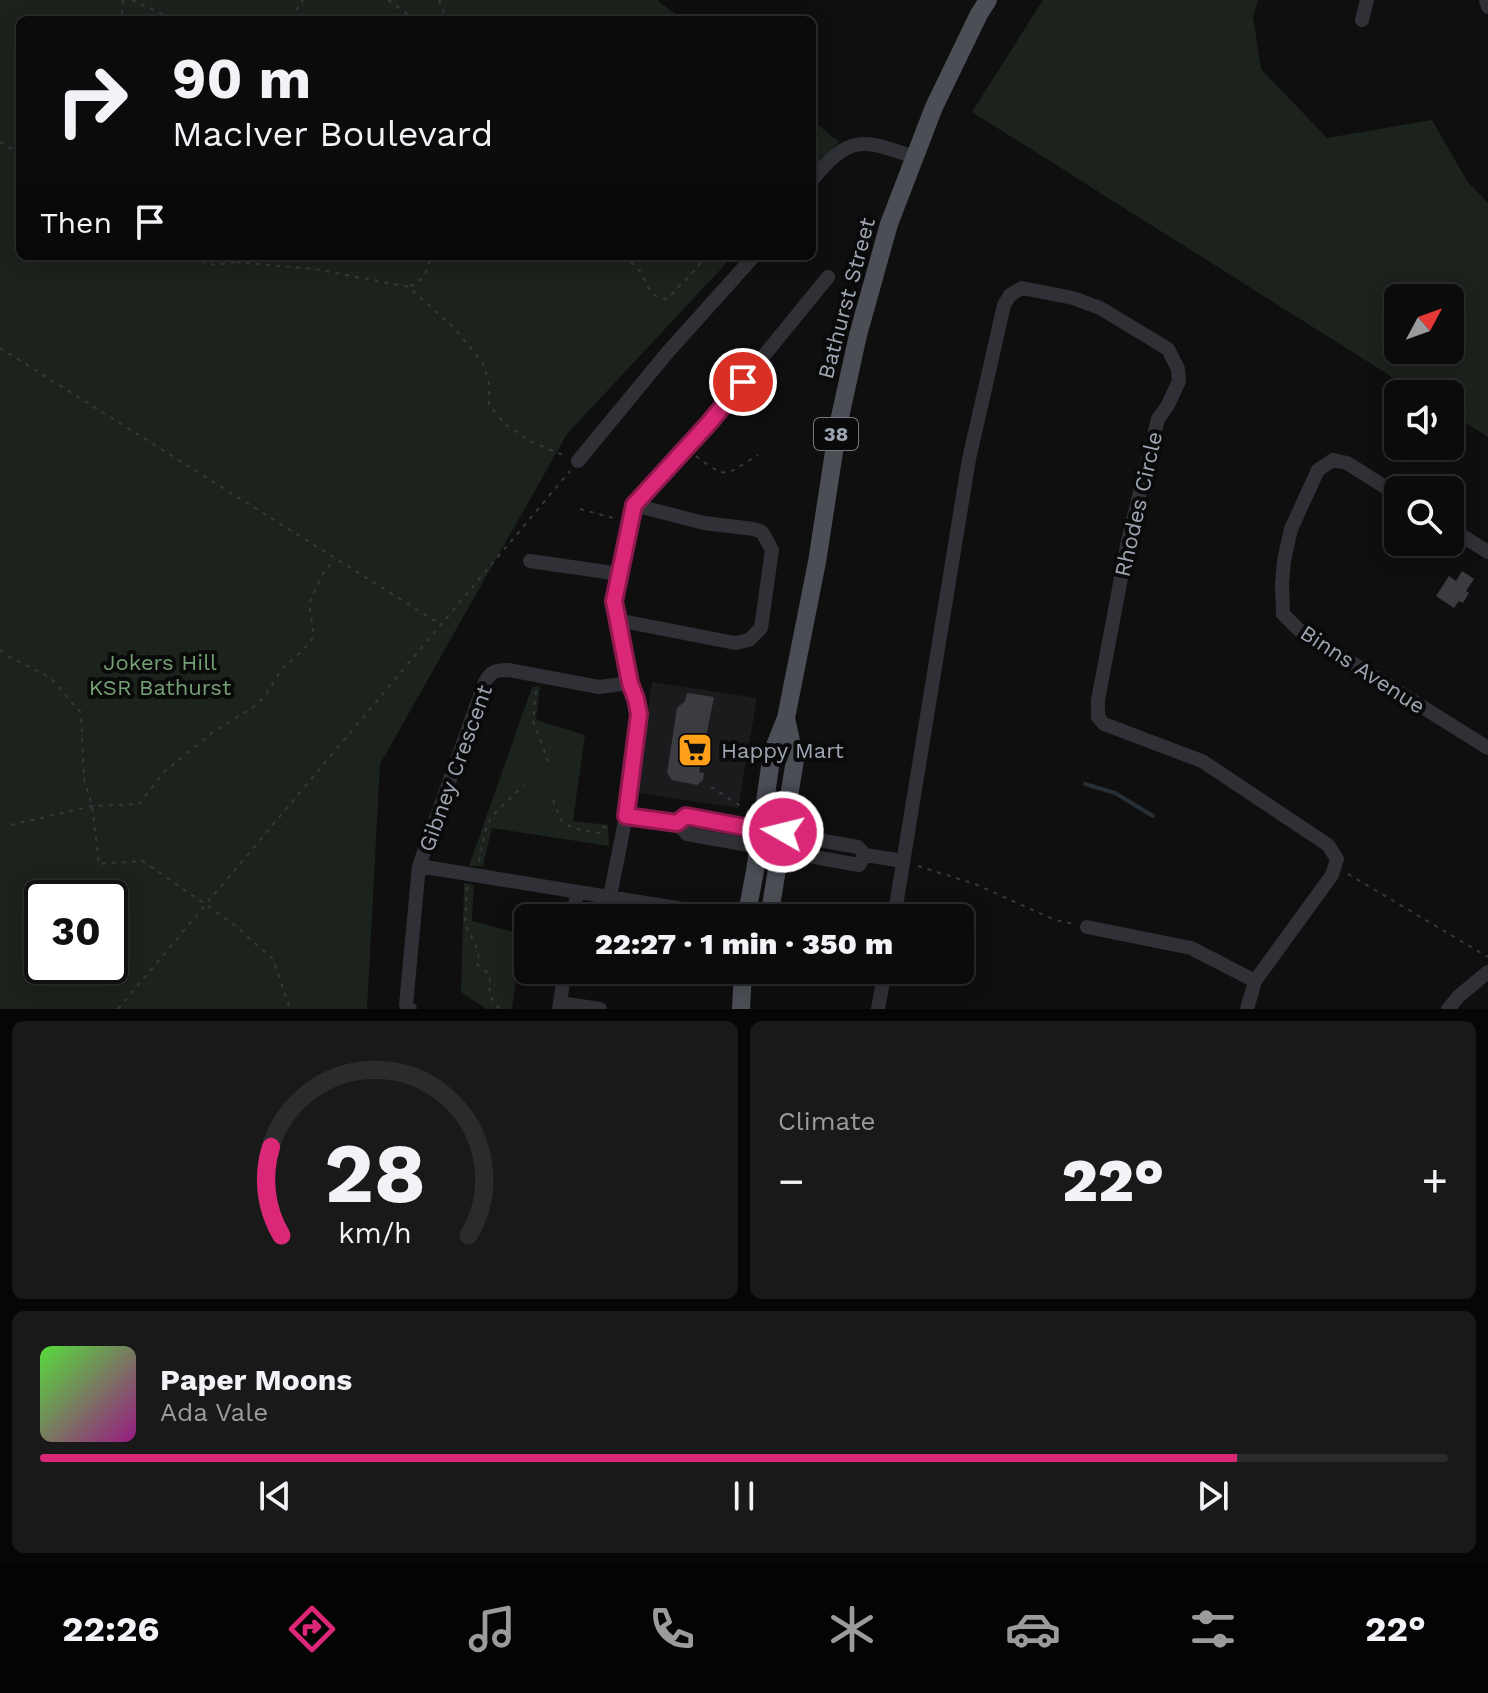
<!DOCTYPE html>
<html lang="en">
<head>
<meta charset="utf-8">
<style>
  body { margin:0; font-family:"Work Sans",sans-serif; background:#19191a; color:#f1f3f6; height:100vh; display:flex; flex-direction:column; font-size:30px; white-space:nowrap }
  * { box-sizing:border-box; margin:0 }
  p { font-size:26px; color:#9a9b9d }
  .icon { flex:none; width:44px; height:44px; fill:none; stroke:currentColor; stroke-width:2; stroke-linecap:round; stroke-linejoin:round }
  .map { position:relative; height:1009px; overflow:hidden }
  .side { display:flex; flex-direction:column; gap:12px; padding:12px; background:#060607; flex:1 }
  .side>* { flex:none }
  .guide { position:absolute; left:16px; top:16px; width:800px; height:244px; border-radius:12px; box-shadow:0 4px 20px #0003,0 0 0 2px #2b2b2d; background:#0b0b0c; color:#f1f3f6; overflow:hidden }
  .needle { width:52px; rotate:49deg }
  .fabs { position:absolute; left:1384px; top:284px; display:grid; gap:16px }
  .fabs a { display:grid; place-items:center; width:80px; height:80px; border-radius:12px; background:#0b0b0c; box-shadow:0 4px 20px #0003,0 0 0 2px #2b2b2d; font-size:40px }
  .speed { position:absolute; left:24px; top:880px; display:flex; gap:16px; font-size:40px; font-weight:700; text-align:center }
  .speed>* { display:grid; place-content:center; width:104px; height:104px; border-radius:50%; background:#0b0b0c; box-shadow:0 4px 20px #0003,0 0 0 2px #2b2b2d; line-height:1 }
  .speed .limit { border:4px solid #111; border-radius:12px; background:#fff; color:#111 }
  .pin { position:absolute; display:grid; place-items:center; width:68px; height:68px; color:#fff; margin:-34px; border:4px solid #fff; border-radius:50%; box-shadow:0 2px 8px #0007 }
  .me { position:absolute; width:88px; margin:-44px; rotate:278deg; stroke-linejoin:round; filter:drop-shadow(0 0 6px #0008) }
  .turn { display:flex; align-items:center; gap:28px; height:168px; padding:0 24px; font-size:36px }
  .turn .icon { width:104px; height:104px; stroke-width:2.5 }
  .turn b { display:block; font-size:56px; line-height:68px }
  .then { display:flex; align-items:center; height:76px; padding:0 24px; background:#0003; gap:16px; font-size:30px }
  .big { font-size:60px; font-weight:800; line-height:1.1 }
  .side .widget { flex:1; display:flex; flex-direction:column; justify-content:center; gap:12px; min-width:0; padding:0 28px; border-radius:12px; background:#19191a }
  .side .dial { align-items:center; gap:0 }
  .dial svg { height:208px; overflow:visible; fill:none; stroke:#2b2b2d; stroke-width:7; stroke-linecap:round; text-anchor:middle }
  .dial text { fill:#f1f3f6; stroke:none }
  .song { display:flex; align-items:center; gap:24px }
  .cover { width:96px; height:96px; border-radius:12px; background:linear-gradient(135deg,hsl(110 70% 55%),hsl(310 70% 35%)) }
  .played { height:8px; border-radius:4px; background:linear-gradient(90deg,#db2777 85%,#2b2b2d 85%) }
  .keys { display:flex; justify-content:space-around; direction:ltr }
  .heat { display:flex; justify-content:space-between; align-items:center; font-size:44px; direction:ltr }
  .side .tiles { flex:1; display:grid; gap:12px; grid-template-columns:1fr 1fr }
  .widget:last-child { grid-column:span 2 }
  .trip { position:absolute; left:514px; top:904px; width:460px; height:80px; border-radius:12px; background:#0b0b0c; box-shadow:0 4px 20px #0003,0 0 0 2px #2b2b2d; font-weight:800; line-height:80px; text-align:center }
  .tabs { display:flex; height:128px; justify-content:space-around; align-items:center; background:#040405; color:#9a9b9d }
  .tabs .icon { width:56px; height:56px }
  .tabs .on { color:#db2777 }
  .tabs b { font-size:36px; color:#f1f3f6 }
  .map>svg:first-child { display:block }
  .built { fill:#1b1b1d }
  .green { fill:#1b231c; fill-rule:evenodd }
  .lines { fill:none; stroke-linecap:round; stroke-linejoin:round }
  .stream { stroke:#252f35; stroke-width:4 }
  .building { fill:#3b3c41 }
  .path { stroke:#36383d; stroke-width:2; stroke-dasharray:4 6; stroke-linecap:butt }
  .minor { stroke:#303136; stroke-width:14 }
  .major { stroke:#4b4e55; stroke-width:18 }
  .route-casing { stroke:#8e194d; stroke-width:20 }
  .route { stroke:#db2777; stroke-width:14 }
  .labels { text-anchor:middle; stroke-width:8; stroke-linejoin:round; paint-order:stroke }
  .shield { fill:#0a0a0b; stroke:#727781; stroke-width:2 }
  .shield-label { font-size:20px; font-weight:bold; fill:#9fa6b3 }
  .street-label { font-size:22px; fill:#9fa6b3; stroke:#0a0a0b }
  .park-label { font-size:22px; fill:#74a074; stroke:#0a0a0b }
  .poi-label { font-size:22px; fill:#9fa6b3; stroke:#0a0a0b; text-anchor:start }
</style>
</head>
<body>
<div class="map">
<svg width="1488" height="1009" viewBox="0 0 1488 1009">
  <rect width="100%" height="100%" fill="#0f0f10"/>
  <path class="built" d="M 652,682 L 757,698 L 738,808 L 637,793 Z"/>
  <path class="green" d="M 0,0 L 657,0 L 683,20 L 20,20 L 20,256 L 733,256 L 567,434 L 380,764 L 367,1009 L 0,1009 ZM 42,898 L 110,898 L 110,966 L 42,966 Z
    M 1043,0 L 1258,0 L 1253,16 L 1261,69 L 1327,138 L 1432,120 L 1467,181 L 1488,203 L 1488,437 L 1450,413 L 1450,394 L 1419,394 L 972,112 ZM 1450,298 L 1450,350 L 1398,350 L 1398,298 Z
    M 812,120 L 839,142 L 812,171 Z
    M 540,686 L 536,720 L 585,735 L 573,821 L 608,825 L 609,846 L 492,828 L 483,866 L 469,866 L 532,687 Z
    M 464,883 L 474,885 L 472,921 L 522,934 L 512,1009 L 486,1009 L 461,992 Z"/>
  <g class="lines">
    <path class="stream" d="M 1085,784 L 1115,793 L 1153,816"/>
  </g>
  <path class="building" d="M 1462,571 L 1474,579 L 1466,591 L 1469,593 L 1463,603 L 1459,601 L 1454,608 L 1436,596 L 1449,576 L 1456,581 Z
    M 687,693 L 714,697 L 699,772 L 704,773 L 703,780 L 697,785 L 672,780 L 667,773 L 677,708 L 685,701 Z"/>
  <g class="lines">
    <path class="path" d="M 123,0 L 122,12 L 126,20
      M 132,0 L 162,14 L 182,20
      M 388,0 L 416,20
      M 439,0 L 447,20
      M 294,20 L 297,9 L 303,0
      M 0,142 L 20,154
      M 182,256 L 215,265 L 236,262 L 237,256
      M 623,256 C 628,260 635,265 639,270 C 648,283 649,299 667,299 L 697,268 L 704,256
      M 236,262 L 315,269 L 409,287 L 456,330 L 484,365 L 489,384 L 489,405 L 505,424 L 530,441 L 565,456
      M 410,286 C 425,280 427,270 431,256
      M 0,348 L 440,624
      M 696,456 C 729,481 724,475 758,455
      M 580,509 L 617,519
      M 0,650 L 6,655 L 51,678 L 81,713 L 84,779 L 92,806 L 99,864 L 143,861 L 232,923 L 273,959 L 290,1009
      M 536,691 L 533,721 L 549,763
      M 711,787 L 742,807
      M 553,800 L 562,822 L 576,829 L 600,833 L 603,827 L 611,828
      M 11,825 L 92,806 L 139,804 L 165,771 L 213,732 L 252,708 L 266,695 L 281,670 L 304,649 L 314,636 L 309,604 L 322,575 L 335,559
      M 479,861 L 485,832 L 491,817 L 524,785
      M 918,866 L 975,884 L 1055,920 L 1075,924
      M 1348,874 L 1488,957
      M 467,887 L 465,924 L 479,952 L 477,964 L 490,975 C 489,992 488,997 500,1009
      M 118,1009 L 570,471"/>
    <path class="minor" d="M 1486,0 L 1488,7
      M 1362,20 L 1367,0
      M 812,180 C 850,134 862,139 914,157
      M 578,461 L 667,353 L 754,256
      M 1398,495 L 1347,463 L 1333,460 L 1318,470 L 1291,529 L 1284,561 L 1282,584 L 1283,614 L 1298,629 L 1488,748
      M 1450,528 L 1488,552
      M 530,561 L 620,574
      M 617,620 L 735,643 L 749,640 L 761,628 L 772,550 L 762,532 L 754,529 L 704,523 L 634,505
      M 626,816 L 677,823 L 687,834 L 859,865 L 865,855
      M 677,823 L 686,816 L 858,847 L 865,855 L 903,861
      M 419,866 L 707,913
      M 610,896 L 626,816 L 639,714 L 636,699 L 630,683 L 614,601 L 634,505 L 709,423 L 828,277
      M 573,918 L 577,892
      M 894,918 L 969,459 L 1004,305 L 1010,295 L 1022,288 L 1073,298 L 1100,308 L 1168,349 L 1178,369 L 1179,381 L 1168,405 L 1158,419 L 1128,541 L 1098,700 L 1098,717 L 1104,724 L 1202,761 L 1328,845 L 1337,859 L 1332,875 L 1255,981 L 1247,1009
      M 1087,927 L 1191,948 L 1255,981
      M 560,1003 L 600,1009
      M 410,1009 L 406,1005 L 419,866 L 485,682 C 491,671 496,670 508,670 L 599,687 L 630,683
      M 559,1009 L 565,970
      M 878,1009 L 885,970
      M 1448,1009 L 1459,996 L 1488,972"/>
    <path class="major" d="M 746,918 L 755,871 L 772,753 L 786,718 L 817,562 L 838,426 L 858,335 L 889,224 L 934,107 L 979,14 L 988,0
      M 769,918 L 795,760 L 786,718
      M 741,1009 L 743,970"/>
  </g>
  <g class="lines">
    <g class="route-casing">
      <path id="route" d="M 743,382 L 709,423 L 634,505 L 614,601 L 630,683 L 636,699 L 639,714 L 626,816 L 677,823 L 686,816 L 760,830 L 783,832"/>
    </g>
    <use href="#route" class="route"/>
  </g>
  <defs>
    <g id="supermarket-square" transform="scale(1.8)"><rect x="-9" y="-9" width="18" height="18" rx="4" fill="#ffa018" stroke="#0a0a0b"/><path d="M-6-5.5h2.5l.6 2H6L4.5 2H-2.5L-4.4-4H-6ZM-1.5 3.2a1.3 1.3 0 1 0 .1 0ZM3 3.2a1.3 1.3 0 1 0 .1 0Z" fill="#111"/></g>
  </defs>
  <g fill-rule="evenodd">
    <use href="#supermarket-square" x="695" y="750"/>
  </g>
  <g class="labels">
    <rect class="shield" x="814" y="418" width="44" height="32" rx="6"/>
    <g class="shield-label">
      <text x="836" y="441">38</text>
    </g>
    <g class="street-label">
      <text transform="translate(846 298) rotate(-75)" y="8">Bathurst Street</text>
      <text transform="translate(1138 504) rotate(-77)" y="8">Rhodes Circle</text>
      <text transform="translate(1363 669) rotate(33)" y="8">Binns Avenue</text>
      <text transform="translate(455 768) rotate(-70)" y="8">Gibney Crescent</text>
    </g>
    <g class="park-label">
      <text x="160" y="670">Jokers Hill<tspan x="160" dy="25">KSR Bathurst</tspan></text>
    </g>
    <g class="poi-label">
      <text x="721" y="758">Happy Mart</text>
    </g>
  </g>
</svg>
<div class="fabs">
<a><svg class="needle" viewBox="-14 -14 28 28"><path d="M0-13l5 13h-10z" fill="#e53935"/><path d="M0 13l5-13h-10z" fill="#9a9b9d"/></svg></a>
<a><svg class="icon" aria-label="sound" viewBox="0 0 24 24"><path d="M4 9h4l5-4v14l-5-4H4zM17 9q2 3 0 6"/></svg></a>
<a><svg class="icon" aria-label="search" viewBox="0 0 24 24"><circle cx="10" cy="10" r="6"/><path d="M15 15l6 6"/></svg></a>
</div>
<div class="speed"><div class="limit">30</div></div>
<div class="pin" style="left:743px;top:382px;background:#d93025"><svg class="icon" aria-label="arrive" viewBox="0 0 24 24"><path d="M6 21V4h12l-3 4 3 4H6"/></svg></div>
<svg class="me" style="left:783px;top:832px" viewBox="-20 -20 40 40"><circle r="17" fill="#db2777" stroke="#fff" stroke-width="3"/><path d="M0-11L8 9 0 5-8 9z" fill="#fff"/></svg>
<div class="trip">22:27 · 1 min · 350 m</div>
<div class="guide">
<div class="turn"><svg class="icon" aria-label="right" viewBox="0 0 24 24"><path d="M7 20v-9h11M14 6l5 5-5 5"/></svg><div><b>90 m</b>MacIver Boulevard</div></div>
<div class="then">Then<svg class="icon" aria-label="arrive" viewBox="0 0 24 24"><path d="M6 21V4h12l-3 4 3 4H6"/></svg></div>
</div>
</div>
<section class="side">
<div class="tiles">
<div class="widget dial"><svg viewBox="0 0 100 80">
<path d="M14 69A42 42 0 1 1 86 69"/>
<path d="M14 69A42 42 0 0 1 10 35" stroke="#db2777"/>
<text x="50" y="56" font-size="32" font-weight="700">28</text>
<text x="50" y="72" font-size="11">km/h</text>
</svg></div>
<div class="widget"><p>Climate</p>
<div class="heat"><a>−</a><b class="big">22°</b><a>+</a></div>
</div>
<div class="widget">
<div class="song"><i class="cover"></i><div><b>Paper Moons</b><p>Ada Vale</p></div></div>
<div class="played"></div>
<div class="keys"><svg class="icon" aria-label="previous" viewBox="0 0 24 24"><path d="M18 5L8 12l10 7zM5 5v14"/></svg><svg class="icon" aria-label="pause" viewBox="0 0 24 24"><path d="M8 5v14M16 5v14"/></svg><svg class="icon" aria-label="next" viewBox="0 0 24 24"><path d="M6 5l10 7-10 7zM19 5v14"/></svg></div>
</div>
</div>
</section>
<nav class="tabs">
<b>22:26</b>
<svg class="icon on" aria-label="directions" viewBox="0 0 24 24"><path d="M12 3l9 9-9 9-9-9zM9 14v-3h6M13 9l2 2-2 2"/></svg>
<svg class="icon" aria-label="music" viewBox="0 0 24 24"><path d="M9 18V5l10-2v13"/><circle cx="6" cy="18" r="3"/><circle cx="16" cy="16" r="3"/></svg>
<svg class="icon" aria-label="phone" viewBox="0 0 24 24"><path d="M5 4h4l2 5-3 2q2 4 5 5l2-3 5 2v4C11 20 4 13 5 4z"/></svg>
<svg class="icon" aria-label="climate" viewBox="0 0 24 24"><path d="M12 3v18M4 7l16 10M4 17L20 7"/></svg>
<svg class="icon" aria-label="car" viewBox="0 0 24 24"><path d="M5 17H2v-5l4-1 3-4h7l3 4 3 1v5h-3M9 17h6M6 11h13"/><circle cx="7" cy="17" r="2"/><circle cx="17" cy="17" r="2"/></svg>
<svg class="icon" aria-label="filters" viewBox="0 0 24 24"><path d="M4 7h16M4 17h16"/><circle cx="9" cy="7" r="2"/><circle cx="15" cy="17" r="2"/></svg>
<b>22°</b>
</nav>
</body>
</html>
